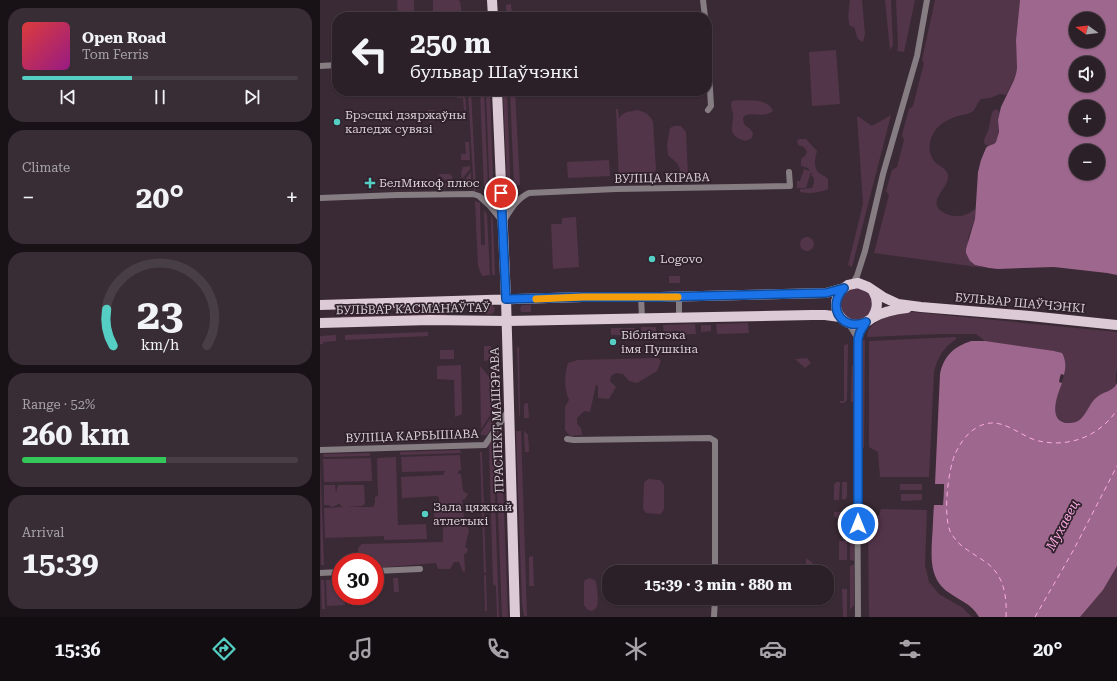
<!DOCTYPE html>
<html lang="en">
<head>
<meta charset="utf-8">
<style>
  body { margin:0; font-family:"Roboto Serif",serif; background:#382d34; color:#f1f3f6; height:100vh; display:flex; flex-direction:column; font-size:15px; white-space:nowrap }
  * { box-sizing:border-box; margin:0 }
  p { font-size:13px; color:#a6a3a8 }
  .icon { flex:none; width:22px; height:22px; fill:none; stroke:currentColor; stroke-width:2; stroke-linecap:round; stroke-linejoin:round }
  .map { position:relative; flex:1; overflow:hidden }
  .drawer { display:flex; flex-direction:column; gap:8px; padding:8px; background:#181216; width:320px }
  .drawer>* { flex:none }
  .top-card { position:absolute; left:12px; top:12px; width:380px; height:84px; border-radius:16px; box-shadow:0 1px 3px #0004,0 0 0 1px #483e45; background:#2c2028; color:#f1f3f6; overflow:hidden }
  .needle { width:26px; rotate:285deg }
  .tools { position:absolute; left:749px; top:12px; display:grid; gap:8px }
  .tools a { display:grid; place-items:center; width:36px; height:36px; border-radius:50%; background:#2c2028; box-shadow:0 1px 3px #0004,0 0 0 1px #483e45; font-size:20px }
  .speed { position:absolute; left:12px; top:553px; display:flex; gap:8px; font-size:20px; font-weight:700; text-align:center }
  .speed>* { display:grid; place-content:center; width:52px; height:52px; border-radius:50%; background:#2c2028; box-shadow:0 1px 3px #0004,0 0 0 1px #483e45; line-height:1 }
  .speed .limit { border:6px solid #d22; background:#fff; color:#111 }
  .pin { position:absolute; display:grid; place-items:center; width:34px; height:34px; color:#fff; margin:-17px; border:2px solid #fff; border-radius:50%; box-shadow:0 1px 4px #0007 }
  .me { position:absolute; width:44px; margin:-22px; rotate:0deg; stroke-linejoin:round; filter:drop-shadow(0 0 3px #0008) }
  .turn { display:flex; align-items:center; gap:14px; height:84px; padding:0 12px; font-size:18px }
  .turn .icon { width:52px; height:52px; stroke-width:2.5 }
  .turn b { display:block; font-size:28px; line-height:34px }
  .big { font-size:30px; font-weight:700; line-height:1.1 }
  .drawer .widget { flex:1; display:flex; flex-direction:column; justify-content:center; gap:6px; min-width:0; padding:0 14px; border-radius:16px; background:#382d34 }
  .drawer .dial { align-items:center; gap:0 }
  .dial svg { height:104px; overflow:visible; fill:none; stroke:#483e45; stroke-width:7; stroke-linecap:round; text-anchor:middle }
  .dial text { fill:#f1f3f6; stroke:none }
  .song { display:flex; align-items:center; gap:12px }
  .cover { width:48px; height:48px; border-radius:6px; background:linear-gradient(135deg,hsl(0 70% 55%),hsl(310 70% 35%)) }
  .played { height:4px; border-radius:2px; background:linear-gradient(90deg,#55cec4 40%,#483e45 40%) }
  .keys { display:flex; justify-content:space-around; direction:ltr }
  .heat { display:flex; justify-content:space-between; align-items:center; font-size:22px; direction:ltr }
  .charge { height:6px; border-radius:3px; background:linear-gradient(90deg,#34c759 52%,#483e45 0) }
  .trip { position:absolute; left:282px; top:565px; width:232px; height:40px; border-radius:16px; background:#2c2028; box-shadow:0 1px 3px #0004,0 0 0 1px #483e45; font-weight:700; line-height:40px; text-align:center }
  .menu { display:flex; height:64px; justify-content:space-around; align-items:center; background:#120d10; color:#a6a3a8 }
  .menu .icon { width:28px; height:28px }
  .menu .active { color:#55cec4 }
  .menu b { font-size:18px; color:#f1f3f6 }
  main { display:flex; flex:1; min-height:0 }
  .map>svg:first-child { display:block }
  .green { fill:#53354a }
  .water { fill:#9e678e; fill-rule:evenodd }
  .pier { fill:#3a2a35 }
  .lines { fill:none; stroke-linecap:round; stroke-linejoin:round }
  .ferry { stroke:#fcace4; stroke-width:1; stroke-dasharray:5 4; stroke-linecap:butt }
  .minor { stroke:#857d82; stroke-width:6 }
  .primary { stroke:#dccad6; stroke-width:10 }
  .route-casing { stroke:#114b97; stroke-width:10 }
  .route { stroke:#1a73e8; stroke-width:7 }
  .slow { stroke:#f59e0b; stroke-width:7 }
  .poi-dot { fill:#55cec4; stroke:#2f202b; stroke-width:1.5 }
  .labels { text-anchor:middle; stroke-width:3.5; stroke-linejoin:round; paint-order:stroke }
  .poi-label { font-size:12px; fill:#d9cfd6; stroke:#2f202b; text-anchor:start }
  .street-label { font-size:12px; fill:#d9cfd6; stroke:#2f202b }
  .water-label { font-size:13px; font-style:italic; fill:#fcace4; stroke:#2f202b }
</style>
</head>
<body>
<main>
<section class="drawer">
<div class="widget">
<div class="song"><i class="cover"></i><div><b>Open Road</b><p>Tom Ferris</p></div></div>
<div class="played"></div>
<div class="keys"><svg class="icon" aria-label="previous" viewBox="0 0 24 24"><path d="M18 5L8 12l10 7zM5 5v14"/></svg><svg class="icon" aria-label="pause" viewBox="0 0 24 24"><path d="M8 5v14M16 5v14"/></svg><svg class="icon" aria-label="next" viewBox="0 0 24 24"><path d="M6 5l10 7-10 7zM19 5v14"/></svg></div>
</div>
<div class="widget"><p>Climate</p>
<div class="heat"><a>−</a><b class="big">20°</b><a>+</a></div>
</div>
<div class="widget dial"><svg viewBox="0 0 100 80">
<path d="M14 69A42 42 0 1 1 86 69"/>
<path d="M14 69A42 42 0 0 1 9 41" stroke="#55cec4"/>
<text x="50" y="56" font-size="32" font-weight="700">23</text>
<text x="50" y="72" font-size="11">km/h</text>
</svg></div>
<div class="widget"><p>Range · 52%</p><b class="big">260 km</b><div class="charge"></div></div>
<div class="widget"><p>Arrival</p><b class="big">15:39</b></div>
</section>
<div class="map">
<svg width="797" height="617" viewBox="0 0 797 617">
  <rect width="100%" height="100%" fill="#3a2a35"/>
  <path class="green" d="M 77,0 L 94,0 L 94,17 L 78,17 Z
    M 113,0 L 138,0 L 140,1 L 142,17 L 113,17 Z
    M 530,0 L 542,0 L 545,34 L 543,42 C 535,39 537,33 534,27 L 530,26 C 527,18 529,9 530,0 Z
    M 565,0 L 571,0 L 573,45 L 570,50 Z
    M 576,0 L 595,0 L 584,52 L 577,51 L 578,45 Z
    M 615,0 L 700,0 L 696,40 L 697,68 L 696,74 L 694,79 L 686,95 L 680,94 L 670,98 L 661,99 C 657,103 656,109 652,112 C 648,114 642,115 638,116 C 628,119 618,124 613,134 C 608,142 608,155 615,162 C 619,166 627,169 628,175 C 630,188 607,199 621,211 C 626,215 632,216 638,216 C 645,216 650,213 655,209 L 655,219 L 648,238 L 650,261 L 655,265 L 665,268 L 554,253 L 569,195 L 566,191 L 572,170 L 577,167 L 584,140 L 582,135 L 589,109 L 593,106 L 604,63 L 602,60 Z
    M 191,4 L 192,17 L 187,17 L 186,5 Z
    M 516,50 L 520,104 L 492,106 L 489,52 Z
    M 137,91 L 145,91 L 146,110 L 144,110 L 143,98 L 137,98 Z
    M 148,91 L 151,91 L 156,189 L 154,192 Z
    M 160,91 L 164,91 L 168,188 L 164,188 Z
    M 166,91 L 170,91 L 174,205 L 170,203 Z
    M 183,91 L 187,91 L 191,202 L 188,203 Z
    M 190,91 L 195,91 L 200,185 L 194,186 Z
    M 417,100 C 429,101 448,98 453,111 C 443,119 434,111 424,116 L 423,119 L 424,124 L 430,129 L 433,133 L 432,138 C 427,141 424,141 420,139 C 407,133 414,125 413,114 C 412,108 410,107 412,101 Z
    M 296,109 L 298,109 L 299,119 L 301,115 L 307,112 L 318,110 L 326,113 L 331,118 L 333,122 L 336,169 C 332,185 312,187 302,176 L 302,182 L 299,182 Z
    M 676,109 L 680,112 C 679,116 678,119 678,122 C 678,131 681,138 673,145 L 666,145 L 664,143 C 664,137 668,133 669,127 C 671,121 670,116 673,111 Z
    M 108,110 L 114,110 L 115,121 L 109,122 Z
    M 571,115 L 532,267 L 528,265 L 543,204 L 537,116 L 539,117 L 552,126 Z
    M 354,126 L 361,126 L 366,132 L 368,173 L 368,176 L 365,178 L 363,178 L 358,164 L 348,155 L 347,144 L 350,128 Z
    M 481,139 L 486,139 L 497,151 C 495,158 493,167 499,173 C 502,175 505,176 508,179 L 508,189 C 499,193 489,194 480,192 L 480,189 L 492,188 L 494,183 L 494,178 L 491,175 L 492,174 L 491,172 L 486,188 L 477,188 L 477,181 L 480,181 L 484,169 L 490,171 L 488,168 L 481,166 L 481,159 L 485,156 L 487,152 L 484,147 L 478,145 L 477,140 Z
    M 145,142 L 149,142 L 150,160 L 141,160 L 141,154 L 146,154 Z
    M 289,160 L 290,176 L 248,178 L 247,162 Z
    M 150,166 L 150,169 L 142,179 L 141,173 L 143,167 Z
    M 151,172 L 151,185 L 140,186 Z
    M 118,174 L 129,174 L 132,176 L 133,187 Z
    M 117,176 L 130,187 L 119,188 Z
    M 155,201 L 160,203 L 161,245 L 165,245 L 164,210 L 167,215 L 170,275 L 162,276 L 158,266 Z
    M 171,215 L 173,221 L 175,275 L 172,275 Z
    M 256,217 L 259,267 L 233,269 L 231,224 L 242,224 L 242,218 Z
    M480 244a7 7 0 1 1 14 0a7 7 0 1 1-14 0Z
    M 349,276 L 360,276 L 360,283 L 349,283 Z
    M520 304a16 16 0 1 1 32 0a16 16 0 1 1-32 0Z
    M 172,305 L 175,308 L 174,312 L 171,314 L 163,314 L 163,306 Z
    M 202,305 L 211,305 L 211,312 L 201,312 L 200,308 Z
    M 127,307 L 124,309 L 22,312 L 20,310 Z
    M 592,312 L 797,332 L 797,370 C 795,375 797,382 795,387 C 791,393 782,393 777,397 C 767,406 764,424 749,423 C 746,423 743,422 740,420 C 721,404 759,373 739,352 L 665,341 L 656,334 L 619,334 L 547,337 C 547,319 579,313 592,312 Z
    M 125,313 L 127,316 L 20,318 L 22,316 Z
    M 428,323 L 429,333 L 397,334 L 396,324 Z
    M 375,324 L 376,334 L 344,335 L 343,325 Z
    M 381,325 L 391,325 L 391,331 L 381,332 Z
    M 321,327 L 336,327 L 336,334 L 321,334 Z
    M 291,328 L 315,328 L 314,335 L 291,335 Z
    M 108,332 L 108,336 L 25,340 L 25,335 Z
    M 16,335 L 16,341 L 3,342 L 3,344 L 0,344 L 0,336 Z
    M 636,337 L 636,339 C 624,347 617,358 614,372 L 609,477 L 560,477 L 558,452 L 549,447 L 549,341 Z
    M 542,340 L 545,340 L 544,448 L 542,448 Z
    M 528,344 L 527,400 L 524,403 L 520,403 L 520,401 L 524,401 L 524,345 Z
    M 164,346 L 171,346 L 171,360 L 164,361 Z
    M 197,347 L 199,347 L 200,417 L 199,414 Z
    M 120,350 L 134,350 L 134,359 L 120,359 Z
    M 338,358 L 341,361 L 337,371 L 317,383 L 309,381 L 303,374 L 296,373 L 291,376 L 290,381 L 296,387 L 289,399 L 278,398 L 278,386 L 276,385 L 270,412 L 264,411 L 257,418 L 257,424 L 261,428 L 262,435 L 250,436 L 245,430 L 245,407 L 249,400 C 244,387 244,377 248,363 L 258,360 Z
    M 487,358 L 491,363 L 485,368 L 475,359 Z
    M 141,365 L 142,414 L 135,417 L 134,380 L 117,379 L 117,366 Z
    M 532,365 L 535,365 L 534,402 L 531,402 Z
    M 160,366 L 172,380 L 173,411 L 161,429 Z
    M 208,403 L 209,418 L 204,418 L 204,404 Z
    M 174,413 L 174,425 L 167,435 L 161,435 L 161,432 Z
    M 180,430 L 181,430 L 188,617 L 182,617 L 175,436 Z
    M 196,431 L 201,431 L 207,616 L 204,616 L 202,604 Z
    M 204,431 L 208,435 L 209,452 L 205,452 Z
    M 173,439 L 179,617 L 177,617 L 176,586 L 173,584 L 169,445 Z
    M 140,450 L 141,453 L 80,455 L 80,452 Z
    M 160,452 L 162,452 L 166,573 L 164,573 Z
    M 50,453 L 50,456 L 4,457 L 3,454 Z
    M 140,455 L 141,470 L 139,470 L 138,474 L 141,474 L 143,491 L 148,494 L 144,500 L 142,499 C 143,510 143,520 149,530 L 145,547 L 148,549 L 146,554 L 144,553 L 145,571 L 143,572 L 139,562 L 134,562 L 130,569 L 118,569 L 116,563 L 55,568 L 55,562 L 38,562 L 38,548 L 42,544 L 123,542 L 123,525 L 122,524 L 114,524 L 114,507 L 119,507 L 119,497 L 116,496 L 82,498 L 81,477 L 123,475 L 125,471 L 82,472 L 81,457 Z
    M 76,457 L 78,525 L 106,524 L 107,539 L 64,540 L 64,536 L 5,538 L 4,508 L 23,507 L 20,505 L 20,504 L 18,504 L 18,503 L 17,505 L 12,507 L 8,505 L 4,505 L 4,485 L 15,485 L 16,493 L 18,485 L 44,485 L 45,504 L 42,506 L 26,507 L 53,507 L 55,503 L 55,497 L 58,496 L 57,458 Z
    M 51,458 L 52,481 L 4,482 L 3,459 Z
    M 0,462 L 4,565 L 1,565 Z
    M 328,479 L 340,480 L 344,485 L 344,509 L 341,514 L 326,513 L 323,509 L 324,483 Z
    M 517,482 L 520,482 L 519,500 L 514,500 L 514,484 Z
    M 522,482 L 527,482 L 527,497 L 525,500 L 522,499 Z
    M 580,484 L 602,484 L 602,490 L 580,490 Z
    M 581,494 L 602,494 L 602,500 L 581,501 Z
    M 561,509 L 607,510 L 605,565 L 609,582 L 619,594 L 643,608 L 652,617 L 549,617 L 548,524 L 559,515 Z
    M 514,512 L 525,512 L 528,515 L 527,518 L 517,518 L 514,516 Z
    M 532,533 L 534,533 L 534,561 L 530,560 L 530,534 Z
    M 519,541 L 527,541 L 527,560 L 519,560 Z
    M 213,556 L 214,586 L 209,586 L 209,557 Z
    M 486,558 L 495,565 L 489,572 L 486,572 Z
    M 532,565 L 534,565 L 534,605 L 530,610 L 530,566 Z
    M 797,566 L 797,617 L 760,617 L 783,590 Z
    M 164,575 L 166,575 L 167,611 L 165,611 Z
    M 73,578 L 78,578 L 79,592 L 74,592 Z
    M 269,578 L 275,580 C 277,584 279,602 277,606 C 276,609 275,609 272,611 L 268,610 L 264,605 L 264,582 L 265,580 Z
    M 1,580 L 4,580 L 5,609 L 2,609 Z
    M 6,580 L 21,580 L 21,596 L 23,596 C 23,599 25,602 25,605 L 7,606 Z
    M 522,589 L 527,589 L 527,617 L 523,617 Z"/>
  <path class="water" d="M 700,0 L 797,0 L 797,275 L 787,273 L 734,267 L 678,269 L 669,268 L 655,265 L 650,261 L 646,253 L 646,249 L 655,219 L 658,172 L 661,160 L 666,148 L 668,146 L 674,144 L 676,142 L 679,132 L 678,120 L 681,107 L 694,80 L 696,74 L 697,68 L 696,40 ZM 756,19 L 778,19 L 778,41 L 756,41 ZM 756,63 L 778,63 L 778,85 L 756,85 ZM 756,107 L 778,107 L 778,129 L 756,129 ZM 756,151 L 778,151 L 778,173 L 756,173 Z
    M 651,341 L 665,341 L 734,351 L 742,353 C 746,360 746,367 744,375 L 741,374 L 740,377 L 739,382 L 742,383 C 738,394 727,419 746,423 C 750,423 754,423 758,421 C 767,415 769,403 777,397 C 784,391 793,392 797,383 L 797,566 L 783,590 L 760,617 L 659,617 C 651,603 640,601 628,592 C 610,579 611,559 612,539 C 613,528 613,516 614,505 L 623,505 L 624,484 L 615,484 L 620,374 C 624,355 634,347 651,341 Z"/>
  <path class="pier" d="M 615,484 L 624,484 L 623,505 L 614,505 L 614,503 L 621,503 L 622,486 L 615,486 Z"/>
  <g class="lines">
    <path class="ferry" d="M 686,617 C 687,596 684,576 667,563 C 660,558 653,554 646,549 C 640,545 634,539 630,531 C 623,514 628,471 635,454 C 640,444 646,434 656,428 C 679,414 695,433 715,440 C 747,449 779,437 797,410
      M 715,617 L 753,551 L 797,466"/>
    <path class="minor" d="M 383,0 L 385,17
      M 387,39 L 391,106 L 388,110
      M 0,66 L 17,65
      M 0,198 L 77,195 L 153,194 L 159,196 L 170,206 L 183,222 C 190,211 196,199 209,193 L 296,189 L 470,186 L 469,172
      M 532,284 L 537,276 L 545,251 L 563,174 L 597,56 L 607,0
      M 321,297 L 322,318
      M 359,318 L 359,297
      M 529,324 L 538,339
      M 247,439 L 254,440 L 390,438 L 395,441 L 395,572
      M 0,450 L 165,445 L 188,411
      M 55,571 L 100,569
      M 0,573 L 21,572
      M 394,617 L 395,598
      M 538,617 L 537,445 L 538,339 L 540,331 L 546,322"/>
    <path class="primary" d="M 172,0 L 173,17
      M 177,91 L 186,299 L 195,617
      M 524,288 C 521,291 518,294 517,298 C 512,313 526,328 541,324 C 546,323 548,321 552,318 C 563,312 575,309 587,308
      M 0,305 L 263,297 L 340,297 L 506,293 L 524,288 L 528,285 L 538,283 L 548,287 L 563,297 L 578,304 L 601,307 L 710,316 L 797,325
      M 551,319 C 558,310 559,301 553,291
      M 0,323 L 110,320 L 186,321 L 492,315 L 505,315 L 520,317"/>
  </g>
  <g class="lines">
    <g class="route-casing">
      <path id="route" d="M 181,193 L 186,299 L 263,297 L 340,297 L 506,293 L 524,288 C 506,307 522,332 546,322 L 540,332 L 538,339 L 538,524"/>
    </g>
    <use href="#route" class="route"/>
    <path class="slow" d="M 216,299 L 263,297 L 358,297"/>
  </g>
  <g class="poi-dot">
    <circle cx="17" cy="122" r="4"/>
    <path d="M48 177h4v4h4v4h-4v4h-4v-4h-4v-4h4z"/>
    <circle cx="332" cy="259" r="4"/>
    <circle cx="293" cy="342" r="4"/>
    <circle cx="105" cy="514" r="4"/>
  </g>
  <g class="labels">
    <g class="poi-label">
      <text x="25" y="119">Брэсцкі дзяржаўны<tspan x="25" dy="14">каледж сувязі</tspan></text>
      <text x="59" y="187">БелМикоф плюс</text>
      <text x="340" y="263">Logovo</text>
      <text x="301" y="339">Бібліятэка<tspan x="301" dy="14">імя Пушкіна</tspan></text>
      <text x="113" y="511">Зала цяжкай<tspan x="113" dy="14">атлетыкі</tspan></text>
    </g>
    <g class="street-label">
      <text transform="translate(342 178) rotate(-1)" y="4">ВУЛІЦА КІРАВА</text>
      <text transform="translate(700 303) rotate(5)" y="4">БУЛЬВАР ШАЎЧЭНКІ</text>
      <text transform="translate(93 309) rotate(-1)" y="4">БУЛЬВАР КАСМАНАЎТАЎ</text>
      <text transform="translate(177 420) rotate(-92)" y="4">ПРАСПЕКТ МАШЭРАВА</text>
      <text transform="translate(92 436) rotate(-2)" y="4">ВУЛІЦА КАРБЫШАВА</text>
    </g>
    <g class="water-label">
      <text transform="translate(742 525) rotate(-62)" y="5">Мухавец</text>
    </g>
  </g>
</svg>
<div class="tools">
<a><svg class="needle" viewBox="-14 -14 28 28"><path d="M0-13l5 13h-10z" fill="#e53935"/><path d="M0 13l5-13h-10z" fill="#a6a3a8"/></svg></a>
<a><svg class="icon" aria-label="sound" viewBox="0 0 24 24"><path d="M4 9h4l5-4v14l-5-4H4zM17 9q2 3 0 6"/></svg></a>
<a>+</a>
<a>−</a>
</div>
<div class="speed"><div class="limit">30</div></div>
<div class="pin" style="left:181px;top:193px;background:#d93025"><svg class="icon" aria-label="arrive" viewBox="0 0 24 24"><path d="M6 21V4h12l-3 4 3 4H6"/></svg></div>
<svg class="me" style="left:538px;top:524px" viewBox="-20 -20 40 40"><circle r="17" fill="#1a73e8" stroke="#fff" stroke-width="3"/><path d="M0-11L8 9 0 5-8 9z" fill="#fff"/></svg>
<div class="trip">15:39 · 3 min · 880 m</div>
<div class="top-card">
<div class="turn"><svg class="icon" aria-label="left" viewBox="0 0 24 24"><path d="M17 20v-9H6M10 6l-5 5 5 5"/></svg><div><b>250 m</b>бульвар Шаўчэнкі</div></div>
</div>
</div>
</main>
<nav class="menu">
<b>15:36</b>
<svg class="icon active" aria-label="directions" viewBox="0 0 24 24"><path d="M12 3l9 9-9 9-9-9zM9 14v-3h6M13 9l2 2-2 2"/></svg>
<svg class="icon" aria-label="music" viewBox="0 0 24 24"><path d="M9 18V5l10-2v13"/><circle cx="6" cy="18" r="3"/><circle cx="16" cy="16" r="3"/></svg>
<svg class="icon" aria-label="phone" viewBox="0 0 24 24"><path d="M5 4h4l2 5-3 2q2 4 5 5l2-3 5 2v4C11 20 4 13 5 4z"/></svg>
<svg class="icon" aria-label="climate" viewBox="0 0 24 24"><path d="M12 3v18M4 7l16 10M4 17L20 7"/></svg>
<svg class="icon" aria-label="car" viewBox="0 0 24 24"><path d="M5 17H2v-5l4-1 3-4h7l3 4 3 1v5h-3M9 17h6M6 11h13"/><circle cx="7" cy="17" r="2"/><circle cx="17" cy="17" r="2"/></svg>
<svg class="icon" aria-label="filters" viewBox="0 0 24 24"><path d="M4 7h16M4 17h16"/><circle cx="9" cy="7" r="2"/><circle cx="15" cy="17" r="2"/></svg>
<b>20°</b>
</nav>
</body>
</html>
